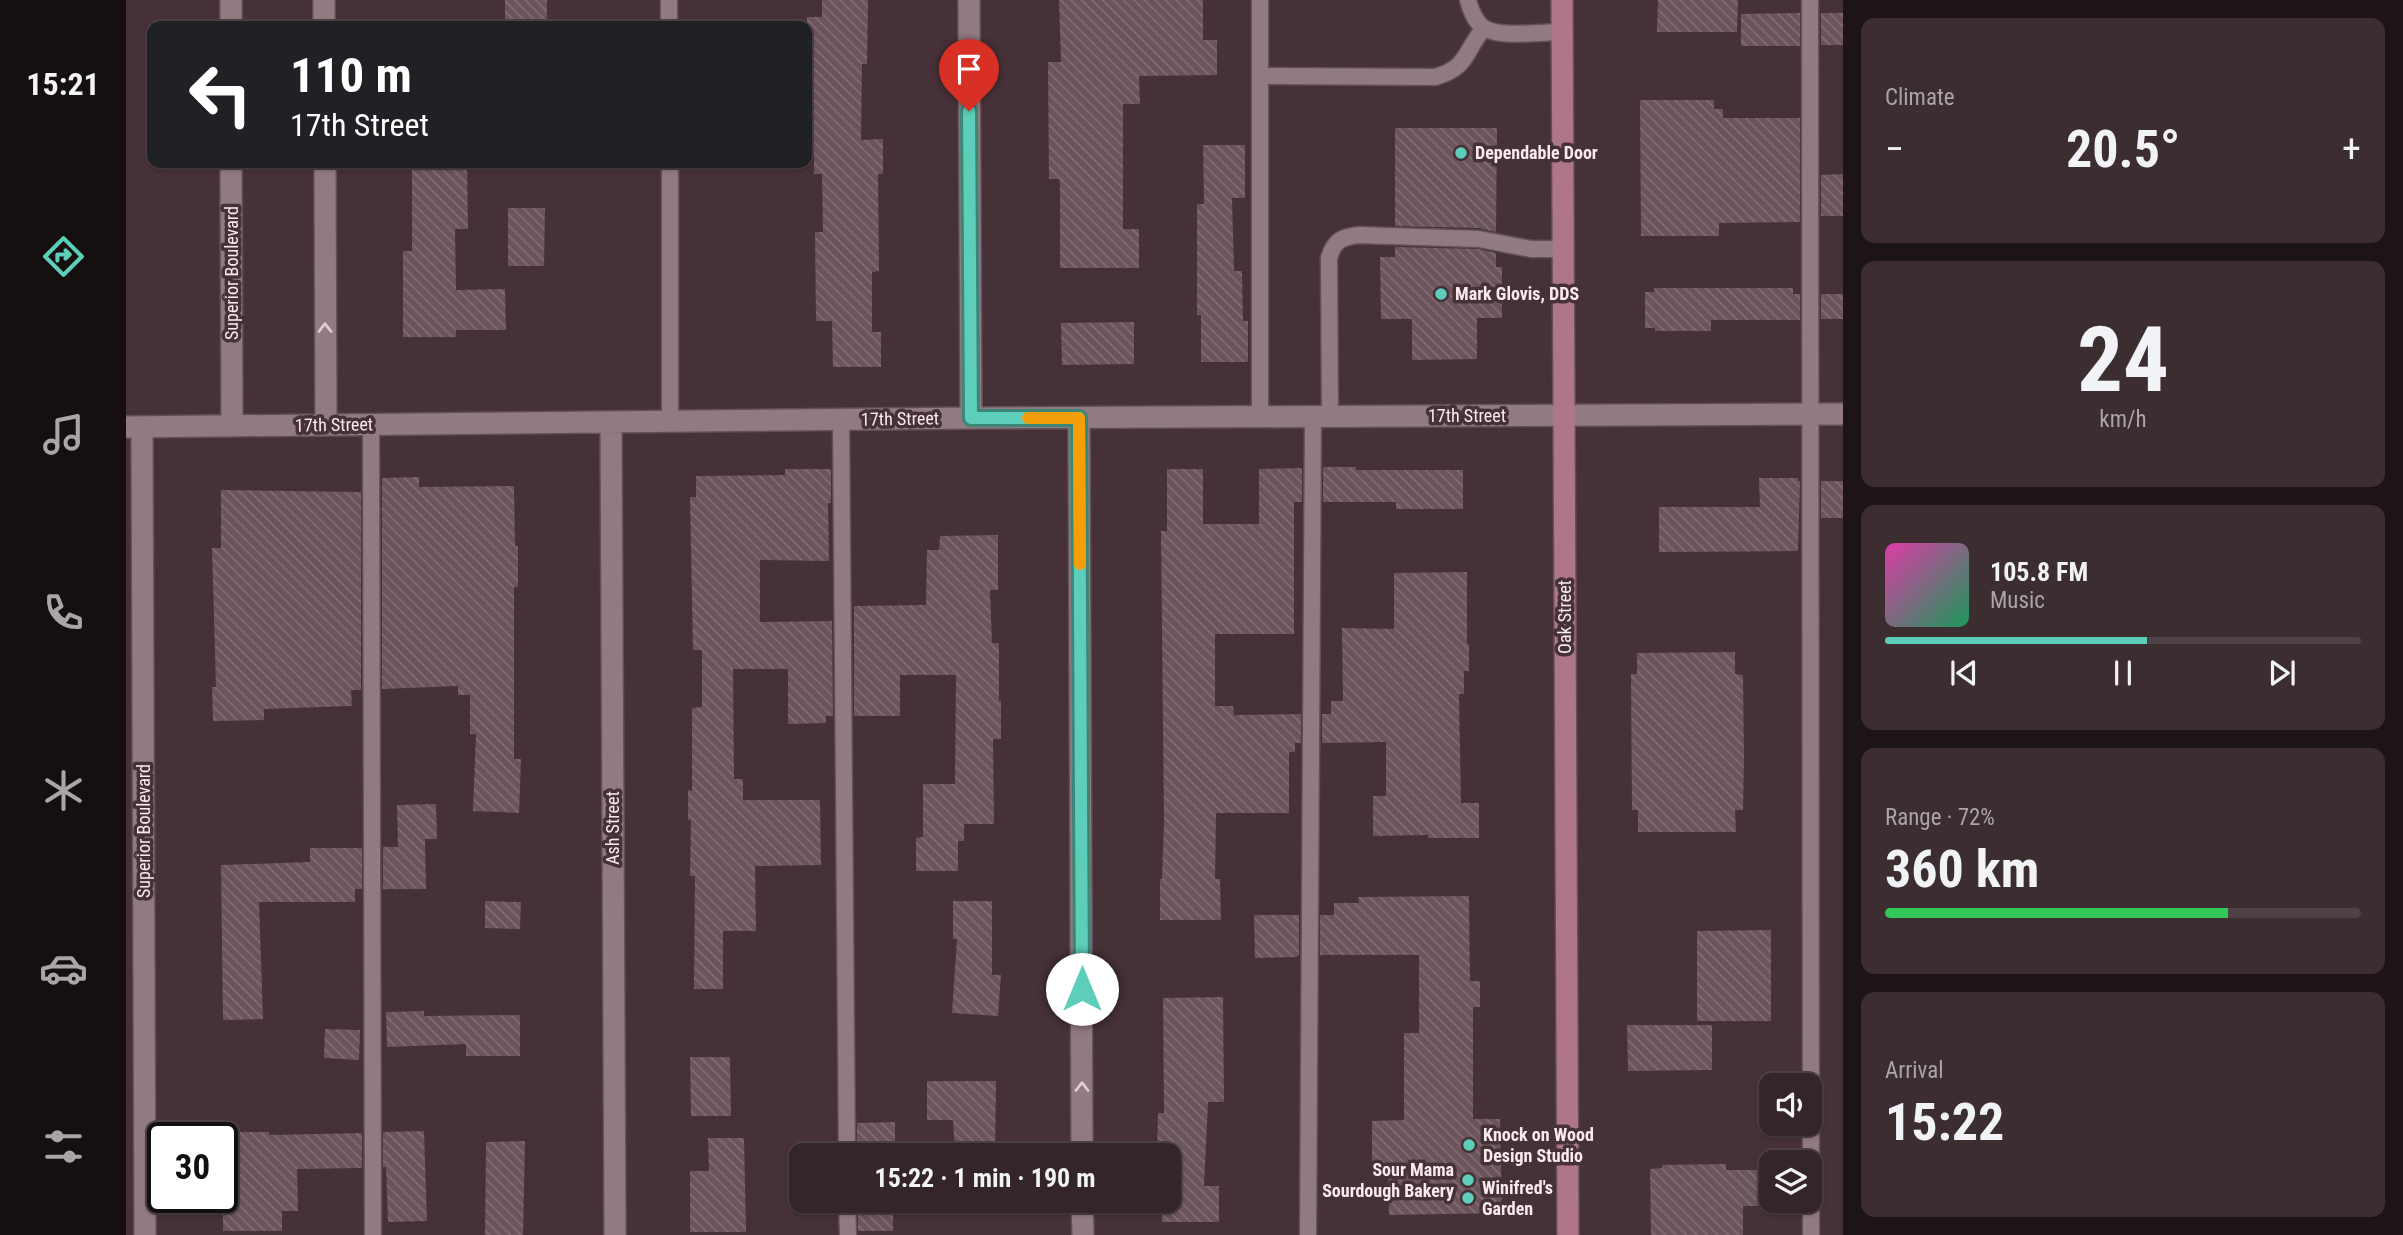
<!DOCTYPE html>
<html lang="en">
<head>
<meta charset="utf-8">
<style>
  body { margin:0; font-family:"Roboto Condensed",sans-serif; background:#3c2d31; color:#f1f3f6; height:100vh; display:flex; flex-direction:column; font-size:26px; white-space:nowrap }
  * { box-sizing:border-box; margin:0 }
  p { font-size:23px; color:#a9a5a8 }
  .icon { flex:none; width:38px; height:38px; fill:none; stroke:currentColor; stroke-width:2; stroke-linecap:round; stroke-linejoin:round }
  .map { position:relative; flex:1; overflow:hidden }
  .panel { display:flex; flex-direction:column; gap:18px; padding:18px; background:#1d1417; width:560px }
  .panel>* { flex:none }
  .guide { position:absolute; left:21px; top:21px; width:665px; height:147px; border-radius:14px; box-shadow:0 2px 5px #0004,0 0 0 2px #4e4246; background:#202124; color:#fff; overflow:hidden }
  .controls { position:absolute; left:1633px; top:1073px; display:grid; gap:14px }
  .controls a { display:grid; place-items:center; width:63px; height:63px; border-radius:14px; background:#342529; box-shadow:0 2px 5px #0004,0 0 0 2px #4e4246; font-size:35px }
  .speed { position:absolute; left:21px; top:1122px; display:flex; gap:14px; font-size:35px; font-weight:700; text-align:center }
  .speed>* { display:grid; place-content:center; width:91px; height:91px; border-radius:50%; background:#342529; box-shadow:0 2px 5px #0004,0 0 0 2px #4e4246; line-height:1 }
  .speed .limit { border:4px solid #111; border-radius:10px; background:#fff; color:#111 }
  .pin { position:absolute; display:grid; place-items:center; width:60px; height:60px; color:#fff; margin:-72px -30px; border-radius:50% 50% 50% 0; rotate:-45deg; box-shadow:0 0 7px #0007 }
  .pin .icon { rotate:45deg }
  .me { position:absolute; width:77px; margin:-38px; rotate:0deg; stroke-linejoin:round; filter:drop-shadow(0 0 5px #0008) }
  .turn { display:flex; align-items:center; gap:24px; height:147px; padding:0 28px; font-size:32px }
  .turn .icon { width:91px; height:91px; stroke-width:2.5 }
  .turn b { display:block; font-size:49px; line-height:60px }
  .big { font-size:52px; font-weight:700; line-height:1.1 }
  .panel .widget { flex:1; display:flex; flex-direction:column; justify-content:center; gap:10px; min-width:0; padding:0 24px; border-radius:14px; background:#3c2d31 }
  .panel .dial { align-items:center; gap:0 }
  .dial b { font-size:91px; line-height:1 }
  .song { display:flex; align-items:center; gap:21px }
  .cover { width:84px; height:84px; border-radius:10px; background:linear-gradient(135deg,hsl(320 70% 55%),hsl(150 70% 35%)) }
  .played { height:7px; border-radius:4px; background:linear-gradient(90deg,#5dceb9 55%,#4e4246 55%) }
  .keys { display:flex; justify-content:space-around; direction:ltr }
  .heat { display:flex; justify-content:space-between; align-items:center; font-size:38px; direction:ltr }
  .charge { height:10px; border-radius:5px; background:linear-gradient(90deg,#34c759 72%,#4e4246 0) }
  .trip { position:absolute; left:663px; top:1143px; width:392px; height:70px; border-radius:14px; background:#342529; box-shadow:0 2px 5px #0004,0 0 0 2px #4e4246; font-weight:700; line-height:70px; text-align:center }
  main { display:flex; flex:1; min-height:0 }
  .dock { display:flex; flex-direction:column; width:126px; justify-content:space-around; align-items:center; background:#150f10; color:#a9a5a8 }
  .dock .icon { width:49px; height:49px }
  .dock .active { color:#5dceb9 }
  .dock b { font-size:32px; color:#f1f3f6 }
  .map>svg:first-child { display:block }
  .building { fill:url(#building-back-hatch) }
  .lines { fill:none; stroke-linecap:round; stroke-linejoin:round }
  .lane-casing { stroke:#604f54; stroke-width:19 }
  .street-casing { stroke:#604f54; stroke-width:24 }
  .secondary-casing { stroke:#604f54; stroke-width:24 }
  .lane { stroke:#927a81; stroke-width:16 }
  .street { stroke:#927a81; stroke-width:21 }
  .secondary { stroke:#af7589; stroke-width:21 }
  .oneway { stroke:#deced3 }
  .route-casing { stroke:#3c8678; stroke-width:18 }
  .route { stroke:#5dceb9; stroke-width:12 }
  .slow { stroke:#f59e0b; stroke-width:12 }
  .poi-dot { fill:#5dceb9; stroke:#453137; stroke-width:2.5 }
  .labels { text-anchor:middle; stroke-width:7; stroke-linejoin:round; paint-order:stroke }
  .poi-label { font-size:18px; font-weight:bold; fill:#f8eaee; stroke:#453137; text-anchor:start }
  .street-label { font-size:18px; fill:#f8eaee; stroke:#453137 }
</style>
</head>
<body>
<main>
<nav class="dock">
<b>15:21</b>
<svg class="icon active" aria-label="directions" viewBox="0 0 24 24"><path d="M12 3l9 9-9 9-9-9zM9 14v-3h6M13 9l2 2-2 2"/></svg>
<svg class="icon" aria-label="music" viewBox="0 0 24 24"><path d="M9 18V5l10-2v13"/><circle cx="6" cy="18" r="3"/><circle cx="16" cy="16" r="3"/></svg>
<svg class="icon" aria-label="phone" viewBox="0 0 24 24"><path d="M5 4h4l2 5-3 2q2 4 5 5l2-3 5 2v4C11 20 4 13 5 4z"/></svg>
<svg class="icon" aria-label="climate" viewBox="0 0 24 24"><path d="M12 3v18M4 7l16 10M4 17L20 7"/></svg>
<svg class="icon" aria-label="car" viewBox="0 0 24 24"><path d="M5 17H2v-5l4-1 3-4h7l3 4 3 1v5h-3M9 17h6M6 11h13"/><circle cx="7" cy="17" r="2"/><circle cx="17" cy="17" r="2"/></svg>
<svg class="icon" aria-label="filters" viewBox="0 0 24 24"><path d="M4 7h16M4 17h16"/><circle cx="9" cy="7" r="2"/><circle cx="15" cy="17" r="2"/></svg>
</nav>
<div class="map">
<svg width="1717" height="1235" viewBox="0 0 1717 1235">
  <defs>
    <pattern id="building-back-hatch" width="6" height="6" patternUnits="userSpaceOnUse" patternTransform="scale(1.75)"><rect width="6" height="6" fill="#6b545b"/><path d="M-1 5l2 2M0 0l6 6M5-1l2 2" fill="none" stroke="#816d73"/></pattern>
  </defs>
  <rect width="100%" height="100%" fill="#453137"/>
  <path class="building" d="M 379,0 L 421,0 L 421,26 L 379,26 Z
    M 696,0 L 742,0 L 741,64 L 736,64 L 735,140 L 757,139 L 757,174 L 752,174 L 753,271 L 746,272 L 746,332 L 755,332 L 755,367 L 707,367 L 706,321 L 690,321 L 689,232 L 697,232 L 696,174 L 688,174 L 688,128 L 681,128 L 681,17 L 696,17 Z
    M 933,0 L 1077,0 L 1077,40 L 1091,40 L 1091,75 L 1013,76 L 1014,104 L 997,104 L 997,229 L 1013,229 L 1013,268 L 934,268 L 934,184 L 933,179 L 923,179 L 922,62 L 935,62 Z
    M 1532,0 L 1612,0 L 1611,32 L 1531,32 Z
    M 1674,13 L 1674,46 L 1615,46 L 1615,14 Z
    M 1695,13 L 1717,13 L 1717,45 L 1695,45 Z
    M 1514,100 L 1588,100 L 1588,109 L 1597,109 L 1597,118 L 1674,118 L 1674,222 L 1593,223 L 1593,236 L 1515,236 Z
    M 1269,128 L 1371,128 L 1370,232 L 1353,228 L 1269,226 Z
    M 1077,145 L 1119,145 L 1119,198 L 1106,198 L 1108,271 L 1116,271 L 1117,321 L 1122,321 L 1122,362 L 1075,362 L 1075,315 L 1071,315 L 1071,204 L 1078,204 Z
    M 286,163 L 341,163 L 342,229 L 329,229 L 330,290 L 379,289 L 380,330 L 330,330 L 330,337 L 277,337 L 277,251 L 286,251 Z
    M 1717,174 L 1717,216 L 1695,216 L 1695,175 Z
    M 382,208 L 419,208 L 418,266 L 382,266 Z
    M 1269,247 L 1352,249 L 1370,253 L 1370,267 L 1376,267 L 1376,318 L 1351,318 L 1351,359 L 1286,360 L 1286,319 L 1255,319 L 1254,257 L 1269,257 Z
    M 1528,288 L 1667,288 L 1667,294 L 1674,294 L 1674,320 L 1585,320 L 1585,331 L 1529,331 L 1529,328 L 1519,328 L 1519,292 L 1529,292 Z
    M 1695,294 L 1717,294 L 1717,319 L 1695,319 Z
    M 1008,322 L 1008,364 L 936,365 L 935,323 Z
    M 1197,467 L 1230,467 L 1230,470 L 1337,470 L 1337,509 L 1270,509 L 1270,502 L 1197,502 Z
    M 1176,468 L 1176,502 L 1168,502 L 1168,634 L 1089,634 L 1089,706 L 1107,706 L 1108,715 L 1175,714 L 1175,743 L 1169,743 L 1169,752 L 1163,752 L 1163,813 L 1090,813 L 1089,879 L 1094,879 L 1095,920 L 1034,920 L 1034,879 L 1036,879 L 1038,823 L 1035,531 L 1041,531 L 1041,469 L 1077,469 L 1077,524 L 1133,524 L 1133,469 Z
    M 659,469 L 705,469 L 705,503 L 702,503 L 703,561 L 634,560 L 634,622 L 706,621 L 707,716 L 700,716 L 700,723 L 662,724 L 662,669 L 607,669 L 608,779 L 617,779 L 617,800 L 694,800 L 695,865 L 629,866 L 630,931 L 597,931 L 597,989 L 568,989 L 569,876 L 564,876 L 565,820 L 562,820 L 562,790 L 566,791 L 566,708 L 576,707 L 576,650 L 567,650 L 564,497 L 570,497 L 570,476 L 659,475 Z
    M 293,477 L 293,487 L 388,486 L 389,546 L 392,546 L 392,587 L 388,587 L 388,759 L 395,759 L 393,813 L 347,811 L 350,734 L 344,734 L 344,695 L 332,695 L 332,686 L 256,689 L 256,478 Z
    M 1633,478 L 1672,478 L 1672,481 L 1674,481 L 1672,551 L 1533,552 L 1533,507 L 1634,507 Z
    M 1695,481 L 1717,481 L 1717,518 L 1695,518 Z
    M 95,490 L 235,492 L 235,690 L 225,690 L 226,706 L 138,709 L 138,720 L 87,721 L 86,687 L 90,687 L 86,548 L 95,548 Z
    M 872,535 L 872,590 L 864,590 L 866,643 L 873,643 L 873,701 L 875,701 L 875,739 L 867,739 L 868,824 L 838,824 L 838,841 L 832,841 L 832,871 L 790,871 L 790,838 L 797,837 L 797,784 L 829,784 L 830,675 L 774,675 L 774,716 L 728,716 L 728,606 L 800,605 L 801,550 L 813,550 L 814,536 Z
    M 1341,572 L 1341,644 L 1343,644 L 1343,671 L 1338,671 L 1338,694 L 1333,694 L 1335,803 L 1353,803 L 1353,838 L 1302,838 L 1302,835 L 1247,836 L 1247,796 L 1260,796 L 1260,742 L 1196,743 L 1196,714 L 1205,714 L 1205,701 L 1217,701 L 1216,628 L 1268,629 L 1268,573 Z
    M 1609,652 L 1609,674 L 1617,675 L 1618,758 L 1617,810 L 1609,810 L 1610,832 L 1512,832 L 1512,810 L 1506,810 L 1505,674 L 1511,674 L 1511,653 Z
    M 310,804 L 311,839 L 299,839 L 300,889 L 257,889 L 257,847 L 272,847 L 271,805 Z
    M 184,848 L 236,848 L 236,889 L 229,889 L 229,902 L 133,902 L 137,1019 L 97,1020 L 95,865 L 184,862 Z
    M 1343,896 L 1344,981 L 1354,981 L 1354,1007 L 1347,1007 L 1347,1119 L 1374,1119 L 1376,1213 L 1263,1215 L 1262,1167 L 1246,1167 L 1246,1121 L 1278,1120 L 1278,1033 L 1293,1033 L 1293,955 L 1194,955 L 1194,915 L 1208,915 L 1208,903 L 1233,903 L 1232,897 Z
    M 359,901 L 395,902 L 394,929 L 359,928 Z
    M 827,901 L 866,901 L 866,975 L 875,975 L 872,1016 L 826,1013 L 831,939 L 827,939 Z
    M 1128,915 L 1173,915 L 1173,955 L 1170,957 L 1129,958 Z
    M 1645,930 L 1645,1021 L 1571,1021 L 1571,931 Z
    M 1097,997 L 1098,1102 L 1082,1102 L 1078,1186 L 1093,1186 L 1093,1222 L 1036,1222 L 1036,1200 L 1043,1200 L 1043,1155 L 1031,1155 L 1032,1113 L 1038,1113 L 1037,998 Z
    M 298,1011 L 298,1016 L 394,1015 L 394,1056 L 340,1056 L 340,1044 L 261,1047 L 260,1012 Z
    M 1501,1025 L 1586,1025 L 1586,1070 L 1502,1071 Z
    M 199,1029 L 234,1030 L 233,1060 L 198,1058 Z
    M 564,1057 L 604,1057 L 605,1116 L 565,1116 Z
    M 801,1081 L 870,1081 L 869,1155 L 829,1155 L 827,1120 L 801,1120 Z
    M 769,1122 L 769,1155 L 731,1155 L 731,1123 Z
    M 298,1131 L 301,1221 L 262,1222 L 260,1167 L 257,1167 L 257,1132 Z
    M 96,1132 L 143,1132 L 143,1135 L 236,1133 L 236,1168 L 171,1169 L 172,1211 L 156,1211 L 156,1231 L 97,1231 Z
    M 582,1138 L 618,1138 L 620,1232 L 564,1232 L 564,1171 L 583,1171 Z
    M 399,1141 L 397,1235 L 359,1235 L 360,1142 Z
    M 1600,1164 L 1600,1170 L 1645,1170 L 1645,1206 L 1617,1206 L 1617,1235 L 1525,1235 L 1524,1169 L 1536,1168 L 1536,1165 Z
    M 732,1200 L 767,1200 L 767,1231 L 732,1231 Z"/>
  <g class="lines">
    <g class="lane-casing">
      <path id="lane" d="M 543,0 L 543,26
        M 1342,0 C 1344,9 1350,23 1358,28 C 1374,38 1417,32 1436,32
        M 1684,0 L 1685,1235
        M 1135,76 L 1309,77 C 1342,68 1338,52 1358,28
        M 544,163 L 544,421
        M 1134,417 L 1134,0
        M 1204,417 L 1203,258 C 1208,241 1215,237 1233,235 L 1353,239 L 1405,249 L 1437,249
        M 715,420 L 721,1155
        M 245,424 L 247,1235
        M 721,1200 L 722,1235
        M 1182,1235 L 1187,417"/>
    </g>
    <g class="street-casing">
      <path id="street" d="M 105,0 L 105,26
        M 198,0 L 198,26
        M 843,0 L 845,418
        M 105,163 L 106,426
        M 199,163 L 200,425
        M 953,418 L 956,1155
        M 485,422 L 489,1235
        M 0,427 L 845,418 L 1717,414
        M 16,427 L 19,1235
        M 956,1200 L 957,1235"/>
    </g>
    <g class="secondary-casing">
      <path id="secondary" d="M 1436,0 L 1442,1235"/>
    </g>
    <use href="#lane" class="lane"/>
    <use href="#street" class="street"/>
    <use href="#secondary" class="secondary"/>
  </g>
  <defs><path id="oneway-chevron" d="M-2-3.5L2.5 0L-2 3.5" fill="none" stroke-width="1.6" stroke-linecap="round" stroke-linejoin="round" transform="scale(1.75)"/></defs>
  <g class="oneway">
    <use href="#oneway-chevron" transform="translate(199 328) rotate(-90)"/>
    <use href="#oneway-chevron" transform="translate(956 1087) rotate(-90)"/>
  </g>
  <g class="lines">
    <g class="route-casing">
      <path id="route" d="M 843,111 L 845,418 L 953,418 L 956,989"/>
    </g>
    <use href="#route" class="route"/>
    <path class="slow" d="M 902,418 L 953,418 L 954,564"/>
  </g>
  <g class="poi-dot">
    <circle cx="1335" cy="153" r="7"/>
    <circle cx="1315" cy="294" r="7"/>
    <circle cx="1343" cy="1145" r="7"/>
    <circle cx="1342" cy="1180" r="7"/>
    <circle cx="1342" cy="1198" r="7"/>
  </g>
  <g class="labels">
    <g class="poi-label">
      <text x="1349" y="159">Dependable Door</text>
      <text x="1329" y="300">Mark Glovis, DDS</text>
      <text x="1357" y="1141">Knock on Wood<tspan x="1357" dy="21">Design Studio</tspan></text>
      <text x="1328" y="1176" text-anchor="end">Sour Mama<tspan x="1328" dy="21">Sourdough Bakery</tspan></text>
      <text x="1356" y="1194">Winifred's<tspan x="1356" dy="21">Garden</tspan></text>
    </g>
    <g class="street-label">
      <text transform="translate(106 273) rotate(-90)" y="6">Superior Boulevard</text>
      <text x="1341" y="422">17th Street</text>
      <text transform="translate(774 419) rotate(-1)" y="6">17th Street</text>
      <text transform="translate(208 425) rotate(-1)" y="6">17th Street</text>
      <text transform="translate(1439 617) rotate(-90)" y="6">Oak Street</text>
      <text transform="translate(487 828) rotate(-90)" y="6">Ash Street</text>
      <text transform="translate(18 831) rotate(-90)" y="6">Superior Boulevard</text>
    </g>
  </g>
</svg>
<div class="controls">
<a><svg class="icon" aria-label="sound" viewBox="0 0 24 24"><path d="M4 9h4l5-4v14l-5-4H4zM17 9q2 3 0 6"/></svg></a>
<a><svg class="icon" aria-label="layers" viewBox="0 0 24 24"><path d="M12 4l9 5-9 5-9-5zM3 14l9 5 9-5"/></svg></a>
</div>
<div class="speed"><div class="limit">30</div></div>
<div class="pin" style="left:843px;top:111px;background:#d93025"><svg class="icon" aria-label="arrive" viewBox="0 0 24 24"><path d="M6 21V4h12l-3 4 3 4H6"/></svg></div>
<svg class="me" style="left:956px;top:989px" viewBox="-20 -20 40 40"><circle r="19" fill="#fff"/><path d="M0-13L10 11 0 6-10 11z" fill="#5dceb9"/></svg>
<div class="trip">15:22 · 1 min · 190 m</div>
<div class="guide">
<div class="turn"><svg class="icon" aria-label="left" viewBox="0 0 24 24"><path d="M17 20v-9H6M10 6l-5 5 5 5"/></svg><div><b>110 m</b>17th Street</div></div>
</div>
</div>
<section class="panel">
<div class="widget"><p>Climate</p>
<div class="heat"><a>−</a><b class="big">20.5°</b><a>+</a></div>
</div>
<div class="widget dial"><b>24</b><p>km/h</p></div>
<div class="widget">
<div class="song"><i class="cover"></i><div><b>105.8 FM</b><p>Music</p></div></div>
<div class="played"></div>
<div class="keys"><svg class="icon" aria-label="previous" viewBox="0 0 24 24"><path d="M18 5L8 12l10 7zM5 5v14"/></svg><svg class="icon" aria-label="pause" viewBox="0 0 24 24"><path d="M8 5v14M16 5v14"/></svg><svg class="icon" aria-label="next" viewBox="0 0 24 24"><path d="M6 5l10 7-10 7zM19 5v14"/></svg></div>
</div>
<div class="widget"><p>Range · 72%</p><b class="big">360 km</b><div class="charge"></div></div>
<div class="widget"><p>Arrival</p><b class="big">15:22</b></div>
</section>
</main>
</body>
</html>
